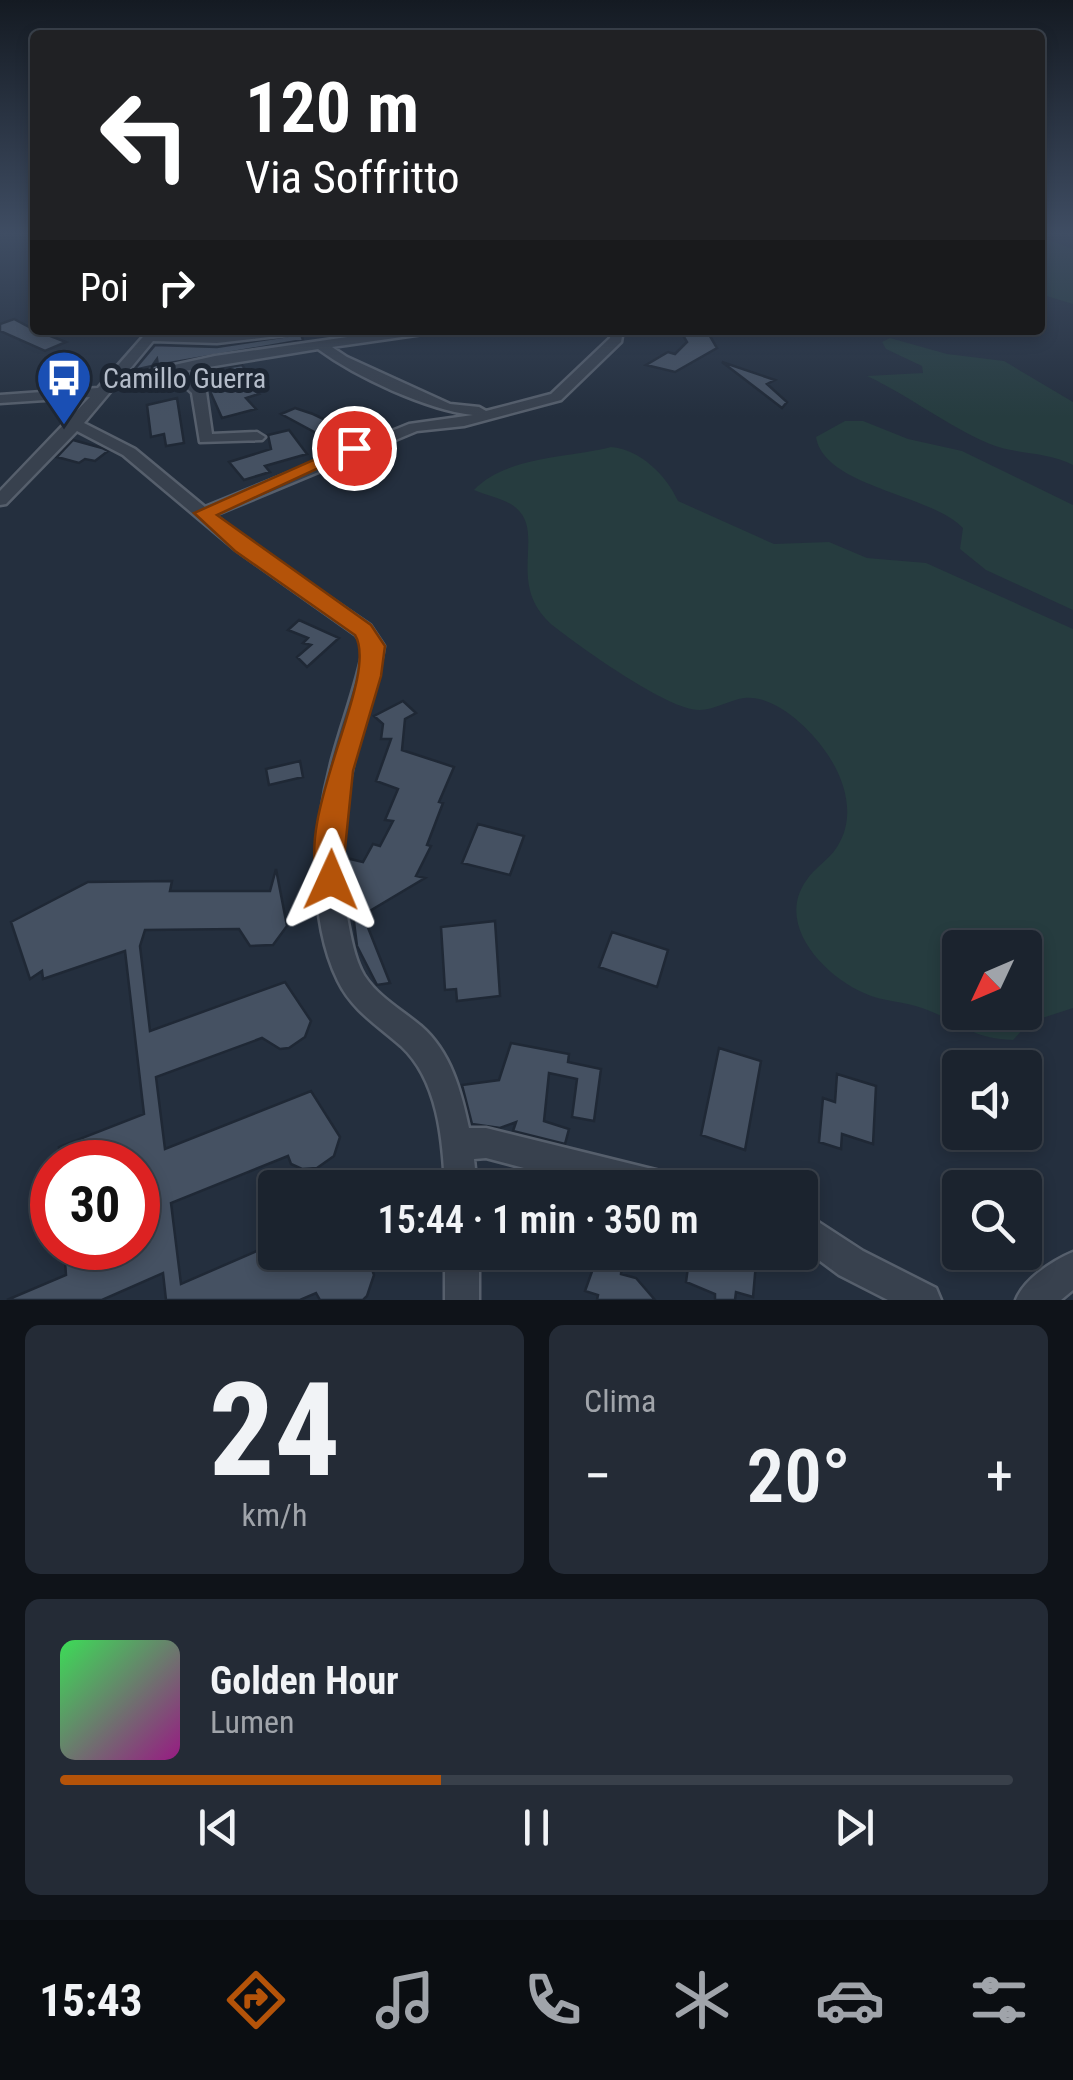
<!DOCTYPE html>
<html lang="it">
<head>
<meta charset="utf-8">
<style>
  body { margin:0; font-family:"Roboto Condensed",sans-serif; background:#242b36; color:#f1f3f6; height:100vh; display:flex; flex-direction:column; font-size:38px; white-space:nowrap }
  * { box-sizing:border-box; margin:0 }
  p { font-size:32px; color:#a0a4aa }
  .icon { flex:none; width:55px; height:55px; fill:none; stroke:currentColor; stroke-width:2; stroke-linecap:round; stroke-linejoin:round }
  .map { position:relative; height:1300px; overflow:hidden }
  .panel { display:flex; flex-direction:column; gap:25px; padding:25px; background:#0f1319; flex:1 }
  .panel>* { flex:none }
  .banner { position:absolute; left:30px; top:30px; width:1015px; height:305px; border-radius:10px; box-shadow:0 5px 15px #0003,0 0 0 2px #39404a; background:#202124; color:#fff; overflow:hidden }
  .needle { width:65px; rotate:226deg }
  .tools { position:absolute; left:942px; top:930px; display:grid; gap:20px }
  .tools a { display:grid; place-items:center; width:100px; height:100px; border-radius:10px; background:#1b232e; box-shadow:0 5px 15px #0003,0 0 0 2px #39404a; font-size:50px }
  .speed { position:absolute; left:30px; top:1140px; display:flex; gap:20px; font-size:50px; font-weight:700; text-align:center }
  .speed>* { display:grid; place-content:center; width:130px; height:130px; border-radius:50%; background:#1b232e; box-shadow:0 5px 15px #0003,0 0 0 2px #39404a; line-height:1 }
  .speed .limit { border:15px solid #d22; background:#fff; color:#111 }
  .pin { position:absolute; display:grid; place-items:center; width:85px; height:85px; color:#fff; margin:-42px; border:5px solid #fff; border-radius:50%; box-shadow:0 2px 10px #0007 }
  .me { position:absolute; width:110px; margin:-55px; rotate:1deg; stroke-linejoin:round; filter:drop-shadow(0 0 8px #0008) }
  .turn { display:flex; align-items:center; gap:35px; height:210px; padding:0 50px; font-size:45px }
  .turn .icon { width:130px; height:130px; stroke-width:2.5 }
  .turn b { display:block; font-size:70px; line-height:85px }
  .then { display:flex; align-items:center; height:95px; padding:0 50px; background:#0003; gap:20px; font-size:38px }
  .big { font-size:75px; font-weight:600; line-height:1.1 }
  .panel .widget { flex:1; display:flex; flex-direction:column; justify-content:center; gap:15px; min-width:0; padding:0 35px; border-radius:15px; background:#242b36 }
  .panel .dial { align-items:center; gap:0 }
  .dial b { font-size:130px; line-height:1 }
  .song { display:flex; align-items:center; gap:30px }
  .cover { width:120px; height:120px; border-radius:15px; background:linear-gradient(135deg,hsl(130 70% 55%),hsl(310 70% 35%)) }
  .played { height:10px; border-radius:5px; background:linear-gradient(90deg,#b45309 40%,#39404a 40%) }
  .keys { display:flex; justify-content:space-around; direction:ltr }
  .heat { display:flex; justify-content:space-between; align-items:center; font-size:55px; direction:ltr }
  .panel .tiles { flex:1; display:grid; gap:25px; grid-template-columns:1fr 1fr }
  .widget:last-child { grid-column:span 2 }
  .trip { position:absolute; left:258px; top:1170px; width:560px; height:100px; border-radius:10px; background:#1b232e; box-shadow:0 5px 15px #0003,0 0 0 2px #39404a; font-weight:600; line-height:100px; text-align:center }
  .tab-bar { display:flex; height:160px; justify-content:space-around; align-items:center; background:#0b0e12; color:#a0a4aa }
  .tab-bar .icon { width:70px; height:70px }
  .tab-bar .on { color:#b45309 }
  .tab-bar b { font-size:45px; color:#f1f3f6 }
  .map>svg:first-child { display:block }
  .green { fill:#263c3f; fill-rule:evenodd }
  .building { fill:#455162; stroke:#1f2835; stroke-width:2.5 }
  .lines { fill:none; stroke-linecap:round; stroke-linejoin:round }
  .minor-casing { stroke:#565f6c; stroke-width:5 }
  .minor { fill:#38414e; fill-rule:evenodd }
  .route { fill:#b45309; stroke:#753606; stroke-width:2.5 }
  .labels { text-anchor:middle; stroke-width:10; stroke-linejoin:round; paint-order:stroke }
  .far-poi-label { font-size:28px; fill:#b4bcc9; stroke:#1d2633; text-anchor:start }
</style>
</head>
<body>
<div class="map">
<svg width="1073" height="1300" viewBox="0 0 1073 1300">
  <rect width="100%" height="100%" fill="#242f3e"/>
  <path class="green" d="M 1040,237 L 1073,249 L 1073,304 L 1040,294 Z
    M 890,338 L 947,354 L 1004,361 L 1073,402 L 1073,465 C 1046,451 1017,455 990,444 C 947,426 910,396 867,376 L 923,373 L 922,366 L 886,349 L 882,342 Z
    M 845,421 L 863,421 L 908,439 L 962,451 L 1073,505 L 1073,610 L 986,570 L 960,549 L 963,528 C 931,494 824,487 816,437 Z
    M 611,447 C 641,450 666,475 678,501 L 774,544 L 829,542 L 867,558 L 926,563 L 1073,629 L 1073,1008 L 1030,1022 L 1013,1040 C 968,1038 960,1021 922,1008 C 903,1001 883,1002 864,993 C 825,976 775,925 806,881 C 814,868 829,860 837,847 C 856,818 846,782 828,755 C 812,730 775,694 744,698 C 730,700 713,710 700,710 C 669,711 582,648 556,628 C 502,586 548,533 515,507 C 503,498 488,496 474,490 C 506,456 569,458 611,447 ZM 960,948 L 1025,948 L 1025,1012 L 960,1012 Z"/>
  <path class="building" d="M 14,319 L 35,330 L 66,342 L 45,351 L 0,331 L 0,324 Z
    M 707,331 L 717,348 L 675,372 L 646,365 L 668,352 L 675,354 L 687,342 L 681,332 Z
    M 301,334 L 303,340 L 158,365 L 157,359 L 152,366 L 134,370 L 155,345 L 217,347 Z
    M 722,362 L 775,380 L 767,384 L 787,402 L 782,408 Z
    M 242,365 L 260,390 L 255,391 L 259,394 L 246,398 L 256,409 L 222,418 L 209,389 L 192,373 Z
    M 177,398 L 184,443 L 166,446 L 164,434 L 151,437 L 147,405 Z
    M 295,408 L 313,414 L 338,426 L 318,434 L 281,414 Z
    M 289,430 L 307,454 L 265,466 L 270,472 L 244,480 L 229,462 L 271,449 L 268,435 Z
    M 73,440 L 102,448 L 108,451 L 95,461 L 85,459 L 79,463 L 57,457 Z
    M 299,620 L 339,638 L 307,667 L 297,657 L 311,645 L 303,643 L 308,638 L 288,630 Z
    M 403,701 L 416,713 L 405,719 L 402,750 L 454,767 L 439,802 L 443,803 L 427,845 L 431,846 L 416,876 L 425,878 L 363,915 L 390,983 L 377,985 L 357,946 L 346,858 L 363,862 L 373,844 L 380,846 L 393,821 L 385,820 L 398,789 L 376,781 L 391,739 L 381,739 L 383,724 L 374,716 Z
    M 300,761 L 303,777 L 269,785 L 266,769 Z
    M 478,824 L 524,836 L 510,875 L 462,863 Z
    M 276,869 L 287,926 L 273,945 L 250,946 L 239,929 L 145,930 L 140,946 L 150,1031 L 285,982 L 311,1021 L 305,1037 L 289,1048 L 280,1049 L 262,1038 L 156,1077 L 165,1149 L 311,1091 L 340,1137 L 334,1156 L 317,1168 L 302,1169 L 291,1164 L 288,1156 L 171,1203 L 181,1284 L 275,1243 L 275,1252 L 366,1252 L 374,1275 L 367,1296 L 363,1300 L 320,1300 L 316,1293 L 300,1300 L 166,1300 L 163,1273 L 102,1300 L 7,1300 L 66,1275 L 64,1248 L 138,1248 L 138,1162 L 59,1162 L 59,1147 L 144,1114 L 125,951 L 43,979 L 42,971 L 30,979 L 11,922 L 88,882 L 172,881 L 170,891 L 270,891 Z
    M 495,921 L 500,996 L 457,1001 L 456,989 L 445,990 L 441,927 Z
    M 612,932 L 668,950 L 657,987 L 599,967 Z
    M 511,1043 L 569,1054 L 568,1062 L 601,1069 L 594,1121 L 572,1117 L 577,1079 L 549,1073 L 544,1121 L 569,1129 L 565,1144 L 513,1131 L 516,1122 L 500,1128 L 472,1124 L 462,1085 L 499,1080 Z
    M 719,1048 L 761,1061 L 745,1150 L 701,1135 Z
    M 837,1074 L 876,1086 L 873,1144 L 842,1134 L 841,1149 L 819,1142 L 823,1098 L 835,1102 Z
    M 599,1252 L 615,1252 L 612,1260 L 622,1262 L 621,1274 L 636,1278 L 655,1300 L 597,1300 L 598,1295 L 585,1291 Z
    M 690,1252 L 757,1252 L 753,1297 L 736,1292 L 735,1300 L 715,1300 L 715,1294 L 686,1282 Z"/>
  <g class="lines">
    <g class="minor-casing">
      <path id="minor" d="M 149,330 L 162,330 L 160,333 L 217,335 L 301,330 L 295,334 L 217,343 L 153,341 L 124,376 L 215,356 L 396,330 L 429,330 L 423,334 L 332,347 L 347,357 L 450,404 L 479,407 L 486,411 L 551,394 L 610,338 L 611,330 L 623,330 L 621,342 L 561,400 L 464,426 L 417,431 L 215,515 L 248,542 L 370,625 L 384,646 C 378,684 364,720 355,757 C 342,809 338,864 347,917 C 351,936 354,958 364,975 C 378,997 402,1010 421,1026 C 451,1052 461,1091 469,1128 L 486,1128 L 664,1172 L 675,1177 L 680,1188 L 599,1188 L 486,1158 L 474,1159 L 477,1188 L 445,1188 C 443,1140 438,1080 401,1046 C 377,1025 352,1010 338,981 C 306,915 314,825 333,756 C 343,719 357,684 364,646 L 356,635 L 236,550 L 123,455 L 77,431 L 6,504 L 0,505 L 0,491 L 90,397 L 0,403 L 0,395 L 98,388 ZM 318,349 C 356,377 427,410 473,415 L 409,424 L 205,507 L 135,449 L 84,423 L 115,386 L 171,374 L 192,393 L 200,442 L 262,440 L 265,437 L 257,432 L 212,434 L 206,392 L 184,371 Z
        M 800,1210 L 863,1251 L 936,1288 L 941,1300 L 888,1300 L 839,1275 L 800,1246 Z
        M 445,1252 L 479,1252 L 479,1300 L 445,1300 Z
        M 1073,1252 L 1073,1290 L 1061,1300 L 1016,1300 C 1024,1279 1052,1261 1073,1252 Z"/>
    </g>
    <use href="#minor" class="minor"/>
  </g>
  <linearGradient id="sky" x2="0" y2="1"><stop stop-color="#141a22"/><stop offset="0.56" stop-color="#3f4d63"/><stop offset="1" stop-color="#3f4d63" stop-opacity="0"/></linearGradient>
  <rect width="1073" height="417" fill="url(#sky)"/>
  <path class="route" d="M 347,445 L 362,448 L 217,515 L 371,625 L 385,646 L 381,676 L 353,771 L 341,888 L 331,892 L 321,888 C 289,821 381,678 355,635 L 235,551 L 194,513 Z"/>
  <defs>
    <g id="bus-pin" transform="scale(2.875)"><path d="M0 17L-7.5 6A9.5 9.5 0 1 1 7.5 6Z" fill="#1a4fb4" stroke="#1d2633"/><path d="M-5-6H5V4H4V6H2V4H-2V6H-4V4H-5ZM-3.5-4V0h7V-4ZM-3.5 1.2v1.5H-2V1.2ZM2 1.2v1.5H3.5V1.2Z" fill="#fff"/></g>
  </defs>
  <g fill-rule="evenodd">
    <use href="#bus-pin" x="64" y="378"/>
  </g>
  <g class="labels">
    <g class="far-poi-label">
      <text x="103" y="388">Camillo Guerra</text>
    </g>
  </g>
</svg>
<div class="tools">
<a><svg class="needle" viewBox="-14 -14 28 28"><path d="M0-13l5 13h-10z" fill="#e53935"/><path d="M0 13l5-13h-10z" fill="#a0a4aa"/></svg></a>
<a><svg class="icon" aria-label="sound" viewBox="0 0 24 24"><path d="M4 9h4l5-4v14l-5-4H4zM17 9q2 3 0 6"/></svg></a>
<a><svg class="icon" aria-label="search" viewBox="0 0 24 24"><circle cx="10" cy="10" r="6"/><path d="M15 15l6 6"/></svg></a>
</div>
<div class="speed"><div class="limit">30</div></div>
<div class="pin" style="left:354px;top:448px;background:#d93025"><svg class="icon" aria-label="arrive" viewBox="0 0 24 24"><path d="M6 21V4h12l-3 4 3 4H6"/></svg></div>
<svg class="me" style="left:331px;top:880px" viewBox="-20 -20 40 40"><path d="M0-17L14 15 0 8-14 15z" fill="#b45309" stroke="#fff" stroke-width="4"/></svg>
<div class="trip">15:44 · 1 min · 350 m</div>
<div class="banner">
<div class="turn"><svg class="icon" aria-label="left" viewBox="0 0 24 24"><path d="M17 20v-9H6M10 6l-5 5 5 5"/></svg><div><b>120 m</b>Via Soffritto</div></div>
<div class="then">Poi<svg class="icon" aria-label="right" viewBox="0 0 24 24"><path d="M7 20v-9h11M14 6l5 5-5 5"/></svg></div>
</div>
</div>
<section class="panel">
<div class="tiles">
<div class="widget dial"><b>24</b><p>km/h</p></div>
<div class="widget"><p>Clima</p>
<div class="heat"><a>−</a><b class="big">20°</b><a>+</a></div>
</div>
<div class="widget">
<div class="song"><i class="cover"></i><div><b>Golden Hour</b><p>Lumen</p></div></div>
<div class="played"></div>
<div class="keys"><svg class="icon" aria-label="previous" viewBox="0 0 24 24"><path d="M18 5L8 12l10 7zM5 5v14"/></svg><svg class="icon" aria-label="pause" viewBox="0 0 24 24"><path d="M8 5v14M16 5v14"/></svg><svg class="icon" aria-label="next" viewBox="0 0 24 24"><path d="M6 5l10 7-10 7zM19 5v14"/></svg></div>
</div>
</div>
</section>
<nav class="tab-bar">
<b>15:43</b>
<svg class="icon on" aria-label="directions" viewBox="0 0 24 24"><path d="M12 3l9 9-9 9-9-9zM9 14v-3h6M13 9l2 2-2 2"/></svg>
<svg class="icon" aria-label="music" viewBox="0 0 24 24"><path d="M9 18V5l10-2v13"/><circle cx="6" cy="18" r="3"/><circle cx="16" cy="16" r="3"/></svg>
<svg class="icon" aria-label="phone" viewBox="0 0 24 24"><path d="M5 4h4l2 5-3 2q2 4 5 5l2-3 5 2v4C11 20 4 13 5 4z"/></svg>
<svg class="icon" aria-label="climate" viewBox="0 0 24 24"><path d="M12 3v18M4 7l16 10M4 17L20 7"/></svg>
<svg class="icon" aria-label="car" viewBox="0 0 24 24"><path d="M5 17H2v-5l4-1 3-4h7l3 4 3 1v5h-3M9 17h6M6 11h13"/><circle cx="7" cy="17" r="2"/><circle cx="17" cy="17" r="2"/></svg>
<svg class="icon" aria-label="filters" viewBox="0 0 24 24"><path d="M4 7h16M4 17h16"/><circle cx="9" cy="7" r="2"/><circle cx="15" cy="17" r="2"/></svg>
</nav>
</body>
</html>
